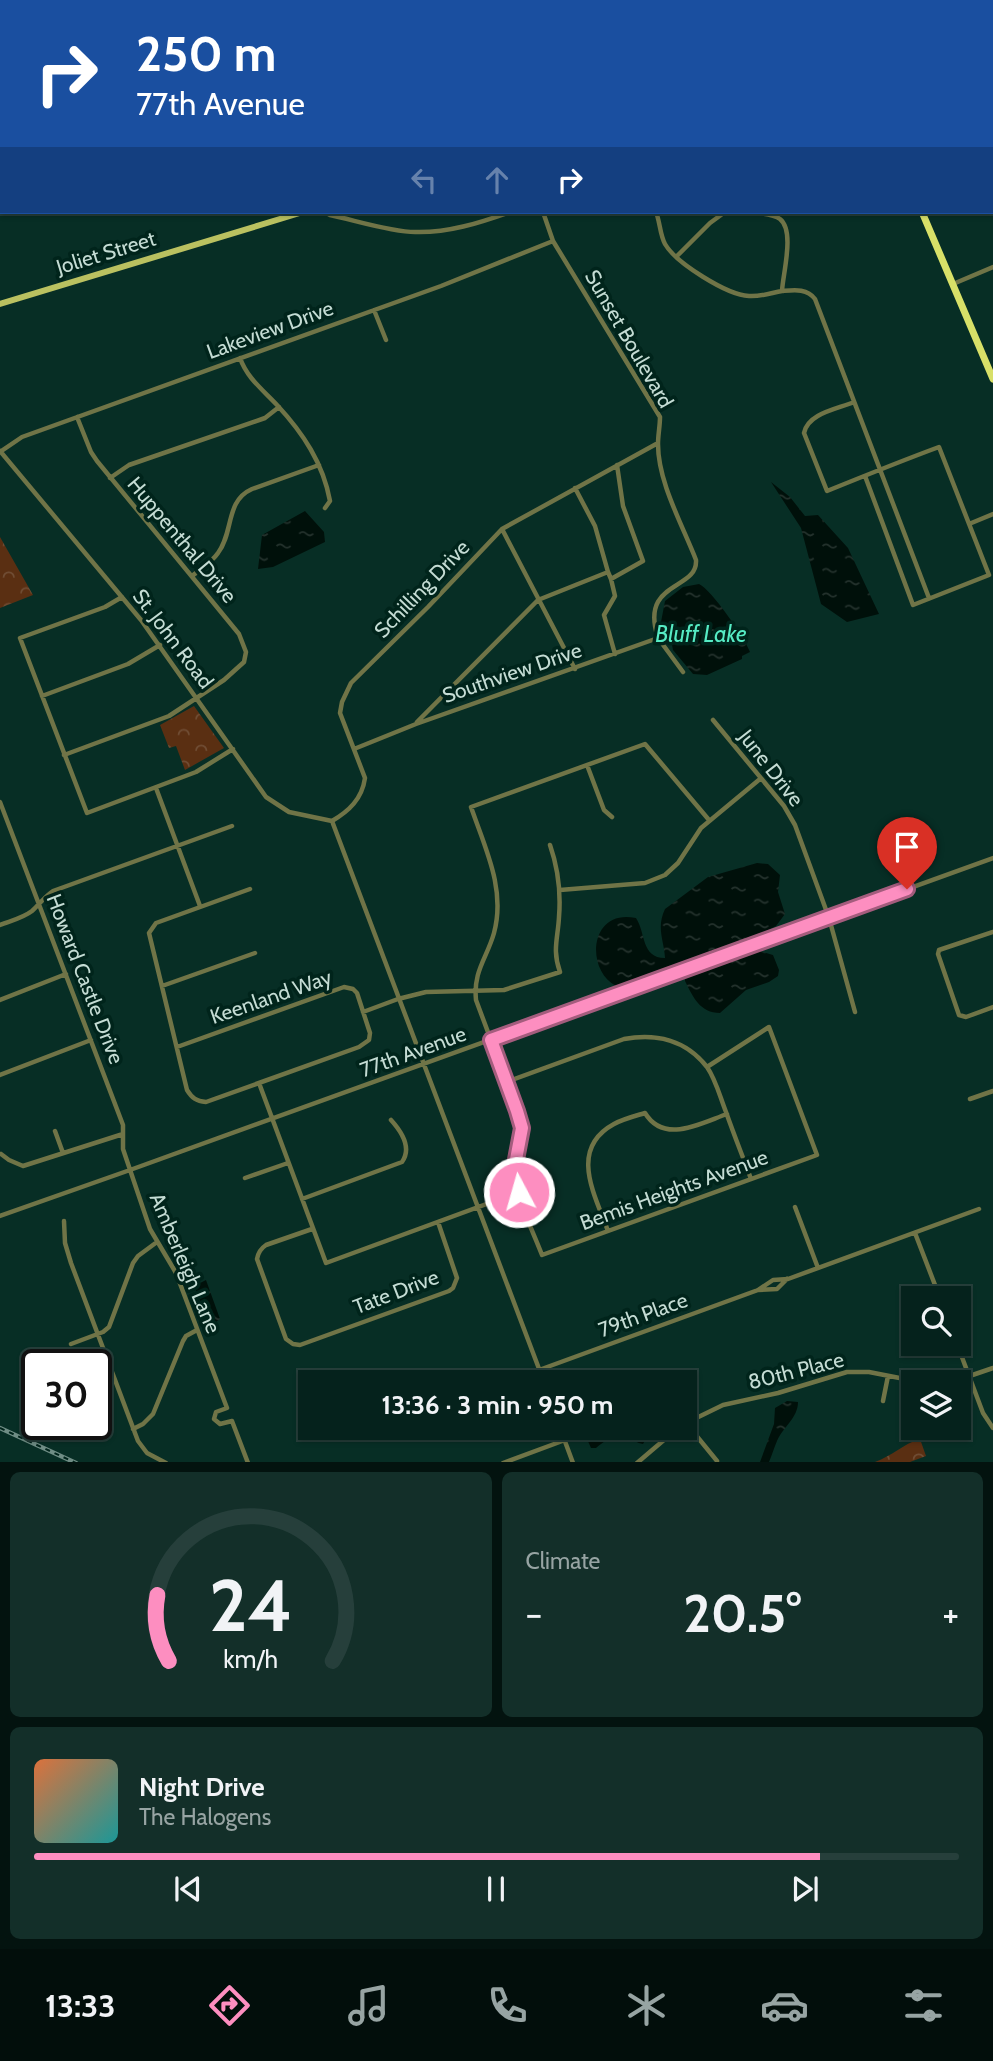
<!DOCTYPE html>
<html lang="en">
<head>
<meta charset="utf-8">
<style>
  body { margin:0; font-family:Cabin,sans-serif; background:#132f29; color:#f1f3f6; height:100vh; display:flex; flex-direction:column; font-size:26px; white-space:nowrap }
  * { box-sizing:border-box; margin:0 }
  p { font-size:23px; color:#97a4a3 }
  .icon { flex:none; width:38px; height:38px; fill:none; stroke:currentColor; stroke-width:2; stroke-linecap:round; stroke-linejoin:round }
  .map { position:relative; height:1462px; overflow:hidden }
  .sheet { display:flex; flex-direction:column; gap:10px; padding:10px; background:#03130f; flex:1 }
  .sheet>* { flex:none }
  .hud { position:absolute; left:0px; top:0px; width:994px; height:214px; box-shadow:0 2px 5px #0004,0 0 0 2px #263f3b; background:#1a4fa0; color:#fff; overflow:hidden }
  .buttons { position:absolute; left:901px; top:1286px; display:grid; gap:14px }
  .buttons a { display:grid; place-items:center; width:70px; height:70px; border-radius:0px; background:#05221c; box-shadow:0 2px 5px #0004,0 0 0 2px #263f3b; font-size:35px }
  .speed { position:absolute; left:21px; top:1349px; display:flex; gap:14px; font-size:35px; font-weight:700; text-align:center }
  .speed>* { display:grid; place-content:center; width:91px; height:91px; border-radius:50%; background:#05221c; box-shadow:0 2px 5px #0004,0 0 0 2px #263f3b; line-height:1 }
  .speed .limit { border:4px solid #111; border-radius:10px; background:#fff; color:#111 }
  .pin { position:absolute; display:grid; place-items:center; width:60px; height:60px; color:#fff; margin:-72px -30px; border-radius:50% 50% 50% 0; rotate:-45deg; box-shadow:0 0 7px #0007 }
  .pin .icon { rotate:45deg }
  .me { position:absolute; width:77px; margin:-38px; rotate:354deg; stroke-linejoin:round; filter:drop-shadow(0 0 5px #0008) }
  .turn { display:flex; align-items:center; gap:24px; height:147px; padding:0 21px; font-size:32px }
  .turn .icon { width:91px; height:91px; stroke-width:2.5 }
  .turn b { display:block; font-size:49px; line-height:60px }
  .lanes { display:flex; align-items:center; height:66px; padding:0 21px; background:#0003; justify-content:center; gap:35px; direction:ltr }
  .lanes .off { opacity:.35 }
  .big { font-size:52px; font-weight:800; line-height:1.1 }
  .sheet .card { flex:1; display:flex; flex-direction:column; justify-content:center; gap:10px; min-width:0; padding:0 24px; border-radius:10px; background:#132f29 }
  .sheet .dial { align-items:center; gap:0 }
  .dial svg { height:182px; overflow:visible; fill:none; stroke:#263f3b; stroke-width:7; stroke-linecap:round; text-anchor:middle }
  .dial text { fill:#f1f3f6; stroke:none }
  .song { display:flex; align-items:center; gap:21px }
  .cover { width:84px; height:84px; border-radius:10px; background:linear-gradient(135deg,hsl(20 70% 55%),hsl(180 70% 35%)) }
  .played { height:7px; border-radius:4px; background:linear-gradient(90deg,#fd8ec0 85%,#263f3b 85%) }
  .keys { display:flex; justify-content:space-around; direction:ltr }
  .heat { display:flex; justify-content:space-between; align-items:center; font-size:38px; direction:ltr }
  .sheet .tiles { flex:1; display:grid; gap:10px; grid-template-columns:1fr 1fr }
  .card:last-child { grid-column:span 2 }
  .trip { position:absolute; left:298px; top:1370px; width:399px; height:70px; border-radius:0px; background:#05221c; box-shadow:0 2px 5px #0004,0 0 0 2px #263f3b; font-weight:800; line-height:70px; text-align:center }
  .tab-bar { display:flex; height:112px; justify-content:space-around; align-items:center; background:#020e0b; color:#97a4a3 }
  .tab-bar .icon { width:49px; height:49px }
  .tab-bar .active { color:#fd8ec0 }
  .tab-bar b { font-size:32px; color:#f1f3f6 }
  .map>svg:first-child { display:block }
  .built { fill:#09392e }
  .forest { fill:url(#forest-crowns) }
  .water { fill:url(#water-ripples) }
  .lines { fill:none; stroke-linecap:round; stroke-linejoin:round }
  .minor { stroke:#707447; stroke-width:4.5 }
  .major { stroke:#bac160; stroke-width:6 }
  .highway { stroke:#d8e068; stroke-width:7 }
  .rail-casing { stroke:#6f8d85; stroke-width:4.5 }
  .rail { stroke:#00241b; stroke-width:2; stroke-dasharray:5; stroke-linecap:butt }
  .route-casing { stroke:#a45c7d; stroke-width:18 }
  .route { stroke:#fd8ec0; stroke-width:12 }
  .labels { text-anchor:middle; stroke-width:7; stroke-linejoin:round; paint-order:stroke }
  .street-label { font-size:21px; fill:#c4dcd4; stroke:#00241b }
  .water-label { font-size:23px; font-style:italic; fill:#56ecc5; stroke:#00241b }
</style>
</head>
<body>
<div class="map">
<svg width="993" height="1463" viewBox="0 0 993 1463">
  <defs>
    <pattern id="forest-crowns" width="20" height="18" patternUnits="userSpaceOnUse" patternTransform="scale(1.75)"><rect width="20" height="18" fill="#5a2f12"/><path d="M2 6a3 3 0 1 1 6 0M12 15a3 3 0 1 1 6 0" fill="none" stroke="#704d34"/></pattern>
    <pattern id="water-ripples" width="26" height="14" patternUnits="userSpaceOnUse" patternTransform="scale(1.75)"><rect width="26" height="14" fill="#00100a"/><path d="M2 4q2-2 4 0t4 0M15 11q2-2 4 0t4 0" fill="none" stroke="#24322d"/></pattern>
  </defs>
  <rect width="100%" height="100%" fill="#072e25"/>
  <path class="built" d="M 627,0 L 830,0 L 830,2 L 622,2 Z"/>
  <path class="forest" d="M 0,0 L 38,0 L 39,2 L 2,2 L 2,131 L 0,131 Z
    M 0,537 L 33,595 L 0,608 Z
    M 194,706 L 224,748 L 185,770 L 176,746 L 169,748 L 160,725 Z
    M 920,1439 L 926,1456 L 910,1462 L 875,1462 C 892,1456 903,1444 920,1439 Z"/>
  <path class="water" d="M 771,482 L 790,497 L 805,516 L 818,515 L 848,548 L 879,614 L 847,622 L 821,604 L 801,528 Z
    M 305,511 L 324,532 L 325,542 L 273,567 L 258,569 L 262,535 Z
    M 699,584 C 711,589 745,638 750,652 L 742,656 L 742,659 L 707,675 L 693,674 L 673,650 L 671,640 L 665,634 L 661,622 L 665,601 L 683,587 Z
    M 757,863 L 768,864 L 780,875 L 778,892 L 785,914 L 776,926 L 754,937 L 756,950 L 773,955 L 779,970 L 778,976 L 769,982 L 746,990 L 720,1013 C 700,1013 693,997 685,981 L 685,976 L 695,970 L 690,961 L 616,986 C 585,970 589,908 636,918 C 646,933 641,958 665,958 C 664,940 656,928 665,909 L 708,877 Z
    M 206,1280 L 220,1319 L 212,1325 L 209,1323 L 194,1286 Z
    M 787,1401 L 798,1402 C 798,1418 783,1427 777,1441 C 774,1448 772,1455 769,1462 L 760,1462 L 774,1424 L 775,1408 Z
    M 582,1428 L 646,1428 L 646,1439 L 643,1444 C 637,1443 634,1440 627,1438 C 615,1434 605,1440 596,1448 L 591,1448 Z"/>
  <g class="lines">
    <path class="minor" d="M 150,0 L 154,2
      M 245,0 L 246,2
      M 325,0 L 325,2
      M 575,0 L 576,2
      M 660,0 L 661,2
      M 138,2 L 141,0
      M 200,2 L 205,0
      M 333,2 L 338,0
      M 325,212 L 330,215 C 354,220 391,232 415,232 C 448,233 479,223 510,212
      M 656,212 C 660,222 660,235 665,244 C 676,263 727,295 749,296 C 760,297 771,293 782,291 C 783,273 795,231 780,219 C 773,214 761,214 753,212
      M 677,256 L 710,223 L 725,212
      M 953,284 L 993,267
      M 782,291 C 794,290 807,288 815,299 L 929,598
      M 374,310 L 386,340
      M 240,358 C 247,378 263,390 277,405 C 303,433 323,463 330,501 L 325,508
      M 854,402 C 838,409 808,413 804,433 L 827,491 C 864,476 901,461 939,447 L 989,575 L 913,605 L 865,476
      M 0,451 L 141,620 L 266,797 L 289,812 L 332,821
      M 0,452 L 22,437 L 441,286 L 553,241
      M 110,478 L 129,465 L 265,418 L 279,407
      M 575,488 L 595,526 L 608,572
      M 969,524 L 993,514
      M 502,529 L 575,669
      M 192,576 C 201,569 212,562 218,553 C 234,532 225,501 252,489 L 319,465
      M 611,579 L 615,596 L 604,615 L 615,654
      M 122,597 L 105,607 L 20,638 L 87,813 L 196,772 L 233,749
      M 658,638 L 683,672
      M 42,696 L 128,664 L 160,645
      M 713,720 L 784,806 L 795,825 L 829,918 L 855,1012
      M 417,722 L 538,600 L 608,572 L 611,579 L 643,561 L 623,506 L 617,465
      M 354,749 L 416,724 L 658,638 C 639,580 698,591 696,560 C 682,524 658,482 658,444 C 658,435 660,426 660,417 L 553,241 L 543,212
      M 64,755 L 169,716 L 224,680 L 244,662 L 246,652 L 239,634 L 97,461 L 91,452 L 77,417
      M 587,765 L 604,810 L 612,817
      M 156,788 L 200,906
      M 0,802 L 123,1125 L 123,1149 L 150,1229 L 176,1273 L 227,1408 L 216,1412 L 214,1419 L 220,1424 L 232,1421 L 248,1463
      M 332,821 L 544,1382
      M 332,821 C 349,811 362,799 365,778 L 340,713 L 342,702 L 351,683 L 428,607 L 502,529 L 658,443
      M 560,890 L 645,883 L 665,875 L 678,863 L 701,828 L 760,779
      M 0,925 C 10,921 23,918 32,911 C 40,904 44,897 53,891 L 232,826
      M 993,932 L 939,950 L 938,954 L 959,1015 L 966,1017 L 993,1007
      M 162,986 L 255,953
      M 0,1000 L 66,974
      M 363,1012 L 398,999 L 426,992 L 504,990 L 560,972 C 552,950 558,938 559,917 C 561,892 558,868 550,845
      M 177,1047 L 344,987 L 353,989 L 357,993 L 370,1033 L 369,1040 L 359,1047 L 206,1102 C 196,1101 192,1098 187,1090 L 149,933 L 156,923 L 250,889
      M 707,1067 L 769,1027 L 817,1155 L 542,1255 C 534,1234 514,1192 514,1172 C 513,1152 524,1139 520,1118 L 476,1000 C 473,971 487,958 494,933 C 506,889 485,848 471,807 L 645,744 L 709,820
      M 0,1075 L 91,1040
      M 506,1082 L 624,1039 C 656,1033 686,1040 707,1067 C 716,1080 720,1097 726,1112 C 734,1135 743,1157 751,1179
      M 259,1083 L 326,1263 L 519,1192
      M 970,1099 L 993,1091
      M 55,1131 L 63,1153
      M 1,1154 L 9,1160 L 23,1166 L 123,1134
      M 245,1178 L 288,1163
      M 302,1199 L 402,1162 C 412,1148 401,1131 391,1120
      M 795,1207 L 818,1268
      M 0,1216 L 130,1170 L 993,858
      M 64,1221 L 65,1243 L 71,1263 L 138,1441 L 147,1453 L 166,1463
      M 312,1229 L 266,1245 C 260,1249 258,1253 257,1259 L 286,1339 L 293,1344 L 300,1345 L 449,1291 L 453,1288 L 457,1278 L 438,1222
      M 608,1231 C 595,1195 568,1149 614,1124 C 623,1119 635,1116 645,1113 C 664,1144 699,1124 727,1114
      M 915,1233 L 940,1298
      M 758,1290 L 777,1289 L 787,1279
      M 71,1344 L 103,1332 L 109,1327 L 133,1263 L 138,1256 L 157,1242
      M 957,1344 L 983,1413 L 993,1428
      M 539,1370 L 758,1290 L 773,1280 L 788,1279 L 979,1209
      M 952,1382 L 993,1368
      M 883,1401 L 888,1376
      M 686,1423 L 717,1461
      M 684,1424 L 723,1405 L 778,1393 L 847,1372 L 869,1372 L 920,1382
      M 560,1428 L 573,1463
      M 133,1429 L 143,1424 L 153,1414 L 183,1341 L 186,1336 L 197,1330
      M 503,1463 L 565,1440
      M 637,1463 L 678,1428"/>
    <path class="major" d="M 898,2 L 903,0
      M 931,2 L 935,0
      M 0,304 L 303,212"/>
    <path class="highway" d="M 835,0 L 835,2
      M 846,0 L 847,2
      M 922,212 L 993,379"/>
    <g class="rail-casing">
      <path id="rail" d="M 0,1428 L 76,1463"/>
    </g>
    <use href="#rail" class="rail"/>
  </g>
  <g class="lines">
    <g class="route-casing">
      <path id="route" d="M 519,1192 L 514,1170 L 522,1128 L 517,1111 L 491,1040 L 907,889"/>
    </g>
    <use href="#route" class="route"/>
  </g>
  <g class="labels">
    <g class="street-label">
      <text transform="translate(106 253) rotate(-17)" y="7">Joliet Street</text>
      <text transform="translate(270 330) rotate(-20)" y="7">Lakeview Drive</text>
      <text transform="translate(629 339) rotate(60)" y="7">Sunset Boulevard</text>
      <text transform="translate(182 540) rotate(50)" y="7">Huppenthal Drive</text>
      <text transform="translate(422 589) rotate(-46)" y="7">Schilling Drive</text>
      <text transform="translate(173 639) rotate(53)" y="7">St. John Road</text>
      <text transform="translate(512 673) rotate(-19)" y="7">Southview Drive</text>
      <text transform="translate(771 768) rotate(52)" y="7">June Drive</text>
      <text transform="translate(85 979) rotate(69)" y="7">Howard Castle Drive</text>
      <text transform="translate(271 997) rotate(-19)" y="7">Keenland Way</text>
      <text transform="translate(413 1052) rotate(-20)" y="7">77th Avenue</text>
      <text transform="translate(674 1190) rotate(-20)" y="7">Bemis Heights Avenue</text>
      <text transform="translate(185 1263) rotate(67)" y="7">Amberleigh Lane</text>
      <text transform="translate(396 1292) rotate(-21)" y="7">Tate Drive</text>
      <text transform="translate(643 1315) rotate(-20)" y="7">79th Place</text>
      <text transform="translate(796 1371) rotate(-14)" y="7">80th Place</text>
    </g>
    <g class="water-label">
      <text x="701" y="642">Bluff Lake</text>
    </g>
  </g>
</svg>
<div class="buttons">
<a><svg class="icon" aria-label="search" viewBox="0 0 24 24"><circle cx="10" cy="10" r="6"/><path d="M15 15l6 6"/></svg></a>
<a><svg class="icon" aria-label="layers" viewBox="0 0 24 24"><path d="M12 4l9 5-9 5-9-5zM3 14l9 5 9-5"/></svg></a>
</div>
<div class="speed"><div class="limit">30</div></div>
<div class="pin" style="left:907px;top:889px;background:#d93025"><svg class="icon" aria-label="arrive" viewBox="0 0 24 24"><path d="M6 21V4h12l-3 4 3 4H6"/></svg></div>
<svg class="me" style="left:519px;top:1192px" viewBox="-20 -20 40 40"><circle r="17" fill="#fd8ec0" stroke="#fff" stroke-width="3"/><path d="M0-11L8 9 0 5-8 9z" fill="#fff"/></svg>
<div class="trip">13:36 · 3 min · 950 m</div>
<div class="hud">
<div class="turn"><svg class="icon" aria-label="right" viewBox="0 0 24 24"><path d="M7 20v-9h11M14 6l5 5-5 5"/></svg><div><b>250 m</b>77th Avenue</div></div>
<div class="lanes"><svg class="icon off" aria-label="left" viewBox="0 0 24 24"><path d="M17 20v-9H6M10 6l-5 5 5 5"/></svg><svg class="icon off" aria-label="ahead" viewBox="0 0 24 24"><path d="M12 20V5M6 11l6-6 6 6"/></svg><svg class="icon" aria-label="right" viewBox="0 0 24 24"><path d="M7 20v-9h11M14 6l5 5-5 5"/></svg></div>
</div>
</div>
<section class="sheet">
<div class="tiles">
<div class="card dial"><svg viewBox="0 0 100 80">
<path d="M14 69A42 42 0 1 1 86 69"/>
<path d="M14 69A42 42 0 0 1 9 40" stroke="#fd8ec0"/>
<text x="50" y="56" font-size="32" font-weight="700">24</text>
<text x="50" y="72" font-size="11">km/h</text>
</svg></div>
<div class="card"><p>Climate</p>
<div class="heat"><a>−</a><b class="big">20.5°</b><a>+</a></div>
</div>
<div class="card">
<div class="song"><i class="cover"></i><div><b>Night Drive</b><p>The Halogens</p></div></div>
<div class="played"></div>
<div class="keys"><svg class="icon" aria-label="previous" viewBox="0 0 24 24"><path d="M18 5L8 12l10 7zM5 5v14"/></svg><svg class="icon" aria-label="pause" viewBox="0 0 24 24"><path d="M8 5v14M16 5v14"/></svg><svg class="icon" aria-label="next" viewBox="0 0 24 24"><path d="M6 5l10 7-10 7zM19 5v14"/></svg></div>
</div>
</div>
</section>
<nav class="tab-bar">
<b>13:33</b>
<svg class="icon active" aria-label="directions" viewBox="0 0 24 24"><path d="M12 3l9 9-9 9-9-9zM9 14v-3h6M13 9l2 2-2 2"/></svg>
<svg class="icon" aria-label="music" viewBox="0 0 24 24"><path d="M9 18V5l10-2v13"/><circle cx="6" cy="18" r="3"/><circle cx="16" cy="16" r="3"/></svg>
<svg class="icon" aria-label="phone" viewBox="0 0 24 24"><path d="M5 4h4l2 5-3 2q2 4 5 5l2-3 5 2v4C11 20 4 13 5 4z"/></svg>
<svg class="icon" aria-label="climate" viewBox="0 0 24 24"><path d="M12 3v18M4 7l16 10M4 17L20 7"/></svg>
<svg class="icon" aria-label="car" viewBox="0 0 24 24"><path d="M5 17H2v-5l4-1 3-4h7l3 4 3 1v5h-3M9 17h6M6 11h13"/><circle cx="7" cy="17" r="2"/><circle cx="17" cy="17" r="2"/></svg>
<svg class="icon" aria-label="filters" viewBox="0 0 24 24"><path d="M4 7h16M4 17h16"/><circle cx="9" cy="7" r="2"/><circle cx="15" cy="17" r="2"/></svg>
</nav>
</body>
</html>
